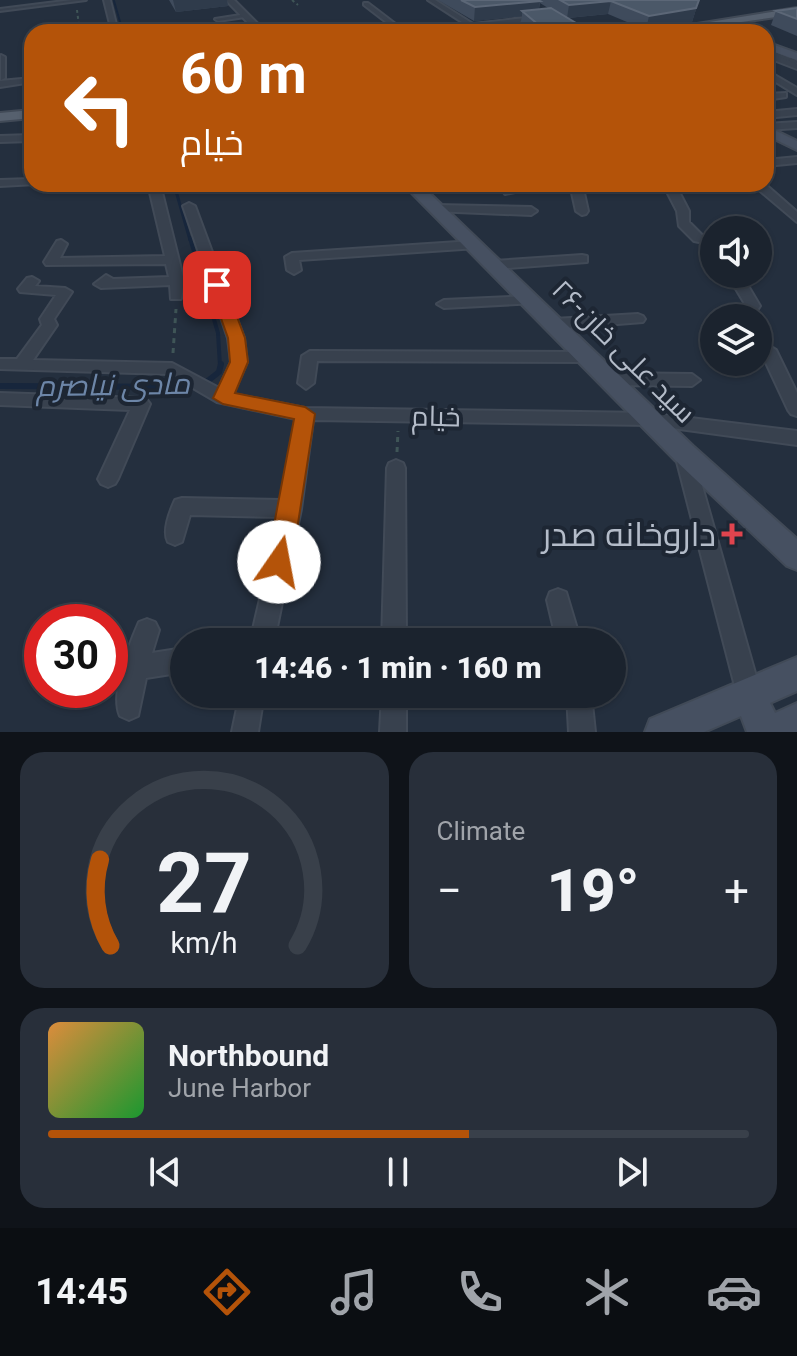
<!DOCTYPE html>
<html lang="en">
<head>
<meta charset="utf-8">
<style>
  body { margin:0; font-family:Roboto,Cairo,sans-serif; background:#282f3a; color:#f1f3f6; height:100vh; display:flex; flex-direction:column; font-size:30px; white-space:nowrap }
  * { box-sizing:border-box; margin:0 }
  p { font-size:26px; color:#a0a4aa }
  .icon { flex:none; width:44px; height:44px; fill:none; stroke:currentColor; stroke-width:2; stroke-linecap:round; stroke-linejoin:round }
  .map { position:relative; height:732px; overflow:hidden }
  .details { display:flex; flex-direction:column; gap:20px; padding:20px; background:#0f1319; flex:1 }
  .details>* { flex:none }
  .guide { position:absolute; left:24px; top:24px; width:750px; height:168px; border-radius:24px; box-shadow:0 2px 6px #0004,0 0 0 2px #39404a; background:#b45309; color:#fff; overflow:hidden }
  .tools { position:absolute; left:700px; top:216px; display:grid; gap:16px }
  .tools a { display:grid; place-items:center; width:72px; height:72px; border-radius:50%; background:#1b232e; box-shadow:0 2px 6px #0004,0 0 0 2px #39404a; font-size:40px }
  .speed { position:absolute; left:24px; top:604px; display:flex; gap:16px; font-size:40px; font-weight:700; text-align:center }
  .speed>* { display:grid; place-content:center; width:104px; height:104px; border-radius:50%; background:#1b232e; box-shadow:0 2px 6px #0004,0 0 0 2px #39404a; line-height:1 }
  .speed .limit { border:12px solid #d22; background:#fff; color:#111 }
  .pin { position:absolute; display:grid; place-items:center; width:68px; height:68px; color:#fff; margin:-34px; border-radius:16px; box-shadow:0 4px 12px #0006 }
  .me { position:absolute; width:88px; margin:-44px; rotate:12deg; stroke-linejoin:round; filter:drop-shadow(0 0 6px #0008) }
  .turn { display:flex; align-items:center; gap:28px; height:168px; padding:0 24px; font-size:36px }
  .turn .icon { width:104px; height:104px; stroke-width:2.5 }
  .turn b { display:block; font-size:56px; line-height:68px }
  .big { font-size:60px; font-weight:800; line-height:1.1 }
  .details .widget { flex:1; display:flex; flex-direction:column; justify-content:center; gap:12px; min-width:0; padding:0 28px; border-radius:24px; background:#282f3a }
  .details .dial { align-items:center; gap:0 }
  .dial svg { height:208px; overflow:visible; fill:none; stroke:#39404a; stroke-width:7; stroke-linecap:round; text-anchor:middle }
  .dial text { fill:#f1f3f6; stroke:none }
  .song { display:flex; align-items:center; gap:24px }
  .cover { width:96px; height:96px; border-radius:12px; background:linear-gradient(135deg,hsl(30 70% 55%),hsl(130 70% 35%)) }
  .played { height:8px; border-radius:4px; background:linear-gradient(90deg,#b45309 60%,#39404a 60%) }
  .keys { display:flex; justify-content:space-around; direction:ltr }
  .heat { display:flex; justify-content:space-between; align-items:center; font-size:44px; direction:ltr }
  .details .tiles { flex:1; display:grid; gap:20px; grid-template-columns:1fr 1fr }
  .widget:last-child { grid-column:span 2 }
  .trip { position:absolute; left:170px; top:628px; width:456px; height:80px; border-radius:40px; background:#1b232e; box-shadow:0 2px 6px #0004,0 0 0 2px #39404a; font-weight:800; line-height:80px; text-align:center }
  .tab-bar { display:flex; height:128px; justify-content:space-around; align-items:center; background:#0b0e12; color:#a0a4aa }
  .tab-bar .icon { width:56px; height:56px }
  .tab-bar .on { color:#b45309 }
  .tab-bar b { font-size:36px; color:#f1f3f6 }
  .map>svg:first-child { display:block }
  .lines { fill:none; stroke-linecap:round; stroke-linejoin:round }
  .stream-far3 { stroke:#17263c; stroke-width:2 }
  .stream-far2 { stroke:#17263c; stroke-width:3 }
  .stream-far1 { stroke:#17263c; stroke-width:4 }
  .stream { stroke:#17263c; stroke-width:6 }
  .service-far1-casing { stroke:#414a57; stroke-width:5 }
  .service-casing { stroke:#414a57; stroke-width:6 }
  .pedestrian-casing { stroke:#414a57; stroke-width:4 }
  .minor-casing { stroke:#414a57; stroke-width:4 }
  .tertiary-casing { stroke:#414a57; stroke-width:4 }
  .secondary-casing { stroke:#414a57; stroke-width:4 }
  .primary-casing { stroke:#414a57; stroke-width:4 }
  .path-far1 { stroke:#3f5557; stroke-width:2; stroke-dasharray:3 3; stroke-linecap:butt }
  .path { stroke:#3f5557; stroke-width:3; stroke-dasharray:5 5; stroke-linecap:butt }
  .service-far1 { stroke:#38414e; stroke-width:3 }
  .service { stroke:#38414e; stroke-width:4 }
  .pedestrian { fill:#38414e; fill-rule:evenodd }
  .minor { fill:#38414e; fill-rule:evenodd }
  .tertiary { fill:#38414e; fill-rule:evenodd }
  .secondary { fill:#465061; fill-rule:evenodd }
  .primary { fill:#56606e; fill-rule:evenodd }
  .wall { fill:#3f4b5c; fill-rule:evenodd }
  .shaded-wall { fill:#2f3b4b }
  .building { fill:#4b5868; stroke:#5c6777; stroke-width:2 }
  .route { fill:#b45309; stroke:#753606; stroke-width:2 }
  .health-dot { fill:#e0444e; stroke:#1d2633; stroke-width:3 }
  .labels { text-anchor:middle; stroke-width:8; stroke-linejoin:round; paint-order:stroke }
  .street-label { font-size:28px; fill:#b4bcc9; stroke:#1d2633 }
  .water-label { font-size:30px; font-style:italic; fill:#6d86a8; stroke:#1d2633 }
  .near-poi-label { font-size:34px; fill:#b4bcc9; stroke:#1d2633; text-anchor:end }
</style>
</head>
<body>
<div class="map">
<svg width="797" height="732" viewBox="0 0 797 732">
  <rect width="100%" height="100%" fill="#242f3e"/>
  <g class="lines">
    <path class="stream-far3" d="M 114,1 L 123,32"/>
    <path class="stream-far2" d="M 174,184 L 190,240"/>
    <path class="stream-far1" d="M 190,238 L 218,333 L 220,366"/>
    <path class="stream" d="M 0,386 L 200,387 L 219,372 L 221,364"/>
    <g class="service-far1-casing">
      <path id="service-far1" d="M 772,48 L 768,51 L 795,62"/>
    </g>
    <g class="service-casing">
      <path id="service" d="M 791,60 L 795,62"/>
    </g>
    <g class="pedestrian-casing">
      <path id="pedestrian" d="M 72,0 L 86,0 L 0,11 L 0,9 Z"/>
    </g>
    <g class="minor-casing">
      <path id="minor" d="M 104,0 L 110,0 L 118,32 L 112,32 Z
        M 428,0 L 435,0 L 473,24 L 541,16 L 544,18 L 474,29 L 413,32 L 465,24 Z
        M 364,3 L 368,3 L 406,32 L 399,32 L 364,5 Z
        M 247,14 L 245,17 L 218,21 L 215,19 Z
        M 766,52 L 797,64 L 797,69 L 766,57 Z
        M 1,55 L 5,57 L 5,78 L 1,80 Z
        M 766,70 L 797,88 L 797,95 L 766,76 Z
        M 32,78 L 32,82 L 0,87 L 0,81 Z
        M 786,93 L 786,97 L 766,100 L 766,94 Z
        M 797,109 L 797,115 L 766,118 L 766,112 Z
        M 797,122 L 797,128 L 766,130 L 766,124 Z
        M 32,135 L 32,141 L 0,142 L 0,136 Z
        M 797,157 L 797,163 L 766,166 L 766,160 Z
        M 32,179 L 32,184 L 36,184 L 0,186 L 0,180 Z
        M 148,184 L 160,184 L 184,281 L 181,299 L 171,299 L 170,285 L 101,288 L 94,284 L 106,275 L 113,279 L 169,277 L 166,264 L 46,265 L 44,262 L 57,241 L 61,240 L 67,244 L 60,258 L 165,256 Z
        M 464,184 L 476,184 L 476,186 L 470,189 L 466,188 Z
        M 499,184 L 511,184 L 515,192 L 505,194 Z
        M 570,184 L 582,184 L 588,211 L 586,214 L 582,215 L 576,211 Z
        M 663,184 L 675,184 L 689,211 L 689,222 L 702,235 L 714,237 L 714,245 L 694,241 L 679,226 L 677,211 Z
        M 752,184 L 765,184 L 797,212 L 797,222 Z
        M 189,203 L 195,206 L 244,338 L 247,362 L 233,394 L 305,408 L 650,413 L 797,431 L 797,445 L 650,425 L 313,420 L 301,509 L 274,642 L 250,642 L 279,517 L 190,515 L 182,542 L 175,545 L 168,542 C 162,531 170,511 175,500 L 182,498 L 282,500 L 296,419 L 217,402 L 169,374 L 0,369 L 0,359 L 17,359 L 42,325 L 40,319 L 56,295 L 20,292 L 18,289 L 27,278 L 32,277 L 39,281 L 35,286 L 65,288 L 72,292 L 54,319 L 57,325 L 33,360 L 172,363 L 219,388 L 231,362 L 228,338 L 183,206 Z
        M 437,205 L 531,207 L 537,211 L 531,215 L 433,211 L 433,207 Z
        M 473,241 L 477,242 L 477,248 L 299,260 L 301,270 L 294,274 L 287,270 L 285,257 L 292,253 Z
        M 582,255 L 587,256 L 587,262 L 494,269 L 487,265 L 494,261 Z
        M 727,274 L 741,274 L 760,306 L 758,309 L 748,309 Z
        M 530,296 L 535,297 L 537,300 L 535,303 L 444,308 L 437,304 L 444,300 Z
        M 638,314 L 643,316 L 645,319 L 643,322 L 554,329 L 547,324 L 554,319 Z
        M 768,345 L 776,350 L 797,393 L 797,416 L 791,414 L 788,410 L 760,350 Z
        M 310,351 L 587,352 L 595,357 L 587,362 L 317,361 L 314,383 L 306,389 L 298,383 L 302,356 Z
        M 610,373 L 692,374 L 700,380 L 692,386 L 610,385 L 602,379 Z
        M 0,393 L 141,398 L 147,400 L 150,404 L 118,479 L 115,484 L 108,487 L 101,484 L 98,479 L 130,410 L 0,405 Z
        M 684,447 L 691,449 L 693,454 L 761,694 L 758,703 L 749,706 L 740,703 L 737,694 L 675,454 L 677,449 Z
        M 396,460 L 403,463 L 405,468 L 406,642 L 382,642 L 387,468 L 389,463 Z
        M 558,589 L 566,592 L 581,642 L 557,642 L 547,600 L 550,592 Z
        M 147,619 L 155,622 L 159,630 L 152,653 L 184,648 L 184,672 L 146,678 L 138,716 L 129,720 L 120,716 C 110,693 129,645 139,622 Z
        M 240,694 L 264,694 L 258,732 L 232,732 Z
        M 382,694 L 406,694 L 406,732 L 380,732 Z
        M 567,694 L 591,694 L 595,732 L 569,732 Z"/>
    </g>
    <g class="tertiary-casing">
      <path id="tertiary" d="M 226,0 L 234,0 L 266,32 L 257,32 Z
        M 578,27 L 588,30 L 589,32 L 575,32 Z"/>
    </g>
    <g class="secondary-casing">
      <path id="secondary" d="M 766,42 L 797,53 L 797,60 L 766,49 Z
        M 766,126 L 797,141 L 797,150 L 766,135 Z
        M 403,184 L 420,184 L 693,446 L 797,539 L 797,570 L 787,566 L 675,460 Z
        M 797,657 L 797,691 L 770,703 L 775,713 L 797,703 L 797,732 L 747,732 L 741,716 L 704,732 L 645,732 L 650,719 Z"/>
    </g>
    <g class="primary-casing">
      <path id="primary" d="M 797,8 L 797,14 L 673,32 L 647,32 Z
        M 32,110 L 32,118 L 0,121 L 0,113 Z"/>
    </g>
    <path class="path-far1" d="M 292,0 L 298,5
      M 77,10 L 79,26"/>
    <path class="path" d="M 173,353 L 176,309
      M 397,452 L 398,431"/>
    <use href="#service-far1" class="service-far1"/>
    <use href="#service" class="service"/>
    <use href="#pedestrian" class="pedestrian"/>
    <use href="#minor" class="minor"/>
    <use href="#tertiary" class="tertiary"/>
    <use href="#secondary" class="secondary"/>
    <use href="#primary" class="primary"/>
  </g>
  <path class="wall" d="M 169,0 L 227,0 L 228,6 L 176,12 Z
    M 438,0 L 699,0 L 692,22 L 680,24 L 714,24 L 660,29 L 661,27 L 646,30 L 608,14 L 568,18 L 574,32 L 528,32 L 520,25 L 522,16 L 474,21 ZM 540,3 L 548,8 L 539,9 Z
    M 797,8 L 797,36 L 771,25 L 776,11 Z"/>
  <path class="shaded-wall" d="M 173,0 L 227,0 L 228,6 L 176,12 Z
    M 699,0 L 692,22 L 667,26 L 661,24 L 661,27 L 646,30 L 649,16 Z
    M 540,1 L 538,14 L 522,11 L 522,16 L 474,21 L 475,7 Z
    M 611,1 L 608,14 L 567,18 L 569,5 Z
    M 576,23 L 574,32 L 540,32 L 540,26 Z"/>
  <path class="building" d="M 461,0 L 538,0 L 540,1 L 475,7 Z
    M 560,0 L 699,0 L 696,8 L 649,16 L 611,1 L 569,5 Z
    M 551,8 L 576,23 L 540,26 L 522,11 Z
    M 797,8 L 797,19 L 776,11 Z
    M 661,24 L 714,24 L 738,32 L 636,32 L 672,28 Z"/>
  <path class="route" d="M 217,280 L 225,285 L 245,338 L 248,362 L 235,393 L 305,407 L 315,414 L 292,562 L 288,570 L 279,573 L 271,570 L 267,562 L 294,419 L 223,404 L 213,398 L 230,362 L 228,338 L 209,285 Z"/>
  <path class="health-dot" d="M728 522h8v8h8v8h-8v8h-8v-8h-8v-8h8z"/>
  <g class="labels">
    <g class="street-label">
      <text transform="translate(624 351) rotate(45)" y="10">۲۶-سید علی خان</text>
      <text transform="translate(436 416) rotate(1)" y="10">خیام</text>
    </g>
    <g class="water-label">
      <text transform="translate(113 385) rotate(-1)" y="10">مادی نیاصرم</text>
    </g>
    <g class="near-poi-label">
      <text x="716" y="546">داروخانه صدر</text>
    </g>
  </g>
</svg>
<div class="tools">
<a><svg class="icon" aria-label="sound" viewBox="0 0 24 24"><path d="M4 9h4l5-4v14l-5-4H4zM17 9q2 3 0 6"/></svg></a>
<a><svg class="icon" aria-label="layers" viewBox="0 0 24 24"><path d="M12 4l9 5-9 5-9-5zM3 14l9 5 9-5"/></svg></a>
</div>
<div class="speed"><div class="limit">30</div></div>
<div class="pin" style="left:217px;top:285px;background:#d93025"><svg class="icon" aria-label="arrive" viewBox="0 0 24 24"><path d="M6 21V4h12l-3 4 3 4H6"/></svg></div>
<svg class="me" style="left:279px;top:562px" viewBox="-20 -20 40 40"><circle r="19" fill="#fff"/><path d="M0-13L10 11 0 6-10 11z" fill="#b45309"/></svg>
<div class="trip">14:46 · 1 min · 160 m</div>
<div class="guide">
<div class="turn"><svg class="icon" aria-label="left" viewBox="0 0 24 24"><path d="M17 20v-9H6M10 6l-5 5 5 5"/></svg><div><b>60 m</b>خیام</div></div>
</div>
</div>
<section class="details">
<div class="tiles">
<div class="widget dial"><svg viewBox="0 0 100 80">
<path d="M14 69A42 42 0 1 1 86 69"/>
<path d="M14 69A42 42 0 0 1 10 36" stroke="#b45309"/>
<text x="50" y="56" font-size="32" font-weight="700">27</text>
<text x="50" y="72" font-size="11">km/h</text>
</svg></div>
<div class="widget"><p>Climate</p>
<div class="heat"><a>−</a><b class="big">19°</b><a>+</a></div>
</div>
<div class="widget">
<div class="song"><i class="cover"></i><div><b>Northbound</b><p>June Harbor</p></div></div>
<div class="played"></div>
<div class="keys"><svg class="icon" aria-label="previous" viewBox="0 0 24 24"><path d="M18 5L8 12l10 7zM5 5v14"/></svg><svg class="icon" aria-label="pause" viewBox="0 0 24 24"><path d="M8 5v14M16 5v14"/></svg><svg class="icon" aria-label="next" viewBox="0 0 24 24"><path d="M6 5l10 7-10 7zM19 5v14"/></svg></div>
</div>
</div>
</section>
<nav class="tab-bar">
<b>14:45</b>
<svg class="icon on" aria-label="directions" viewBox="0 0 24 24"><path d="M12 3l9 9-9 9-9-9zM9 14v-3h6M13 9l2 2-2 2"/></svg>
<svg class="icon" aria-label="music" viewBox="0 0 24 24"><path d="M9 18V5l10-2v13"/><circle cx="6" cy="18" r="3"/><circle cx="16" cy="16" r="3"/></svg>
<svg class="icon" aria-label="phone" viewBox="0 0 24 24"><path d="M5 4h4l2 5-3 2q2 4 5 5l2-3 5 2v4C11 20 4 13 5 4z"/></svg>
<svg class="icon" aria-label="climate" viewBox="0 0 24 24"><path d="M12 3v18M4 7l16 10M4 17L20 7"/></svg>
<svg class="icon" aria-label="car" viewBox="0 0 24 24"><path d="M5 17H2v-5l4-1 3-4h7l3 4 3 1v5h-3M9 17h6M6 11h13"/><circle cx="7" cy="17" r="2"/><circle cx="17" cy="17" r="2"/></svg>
</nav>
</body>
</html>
